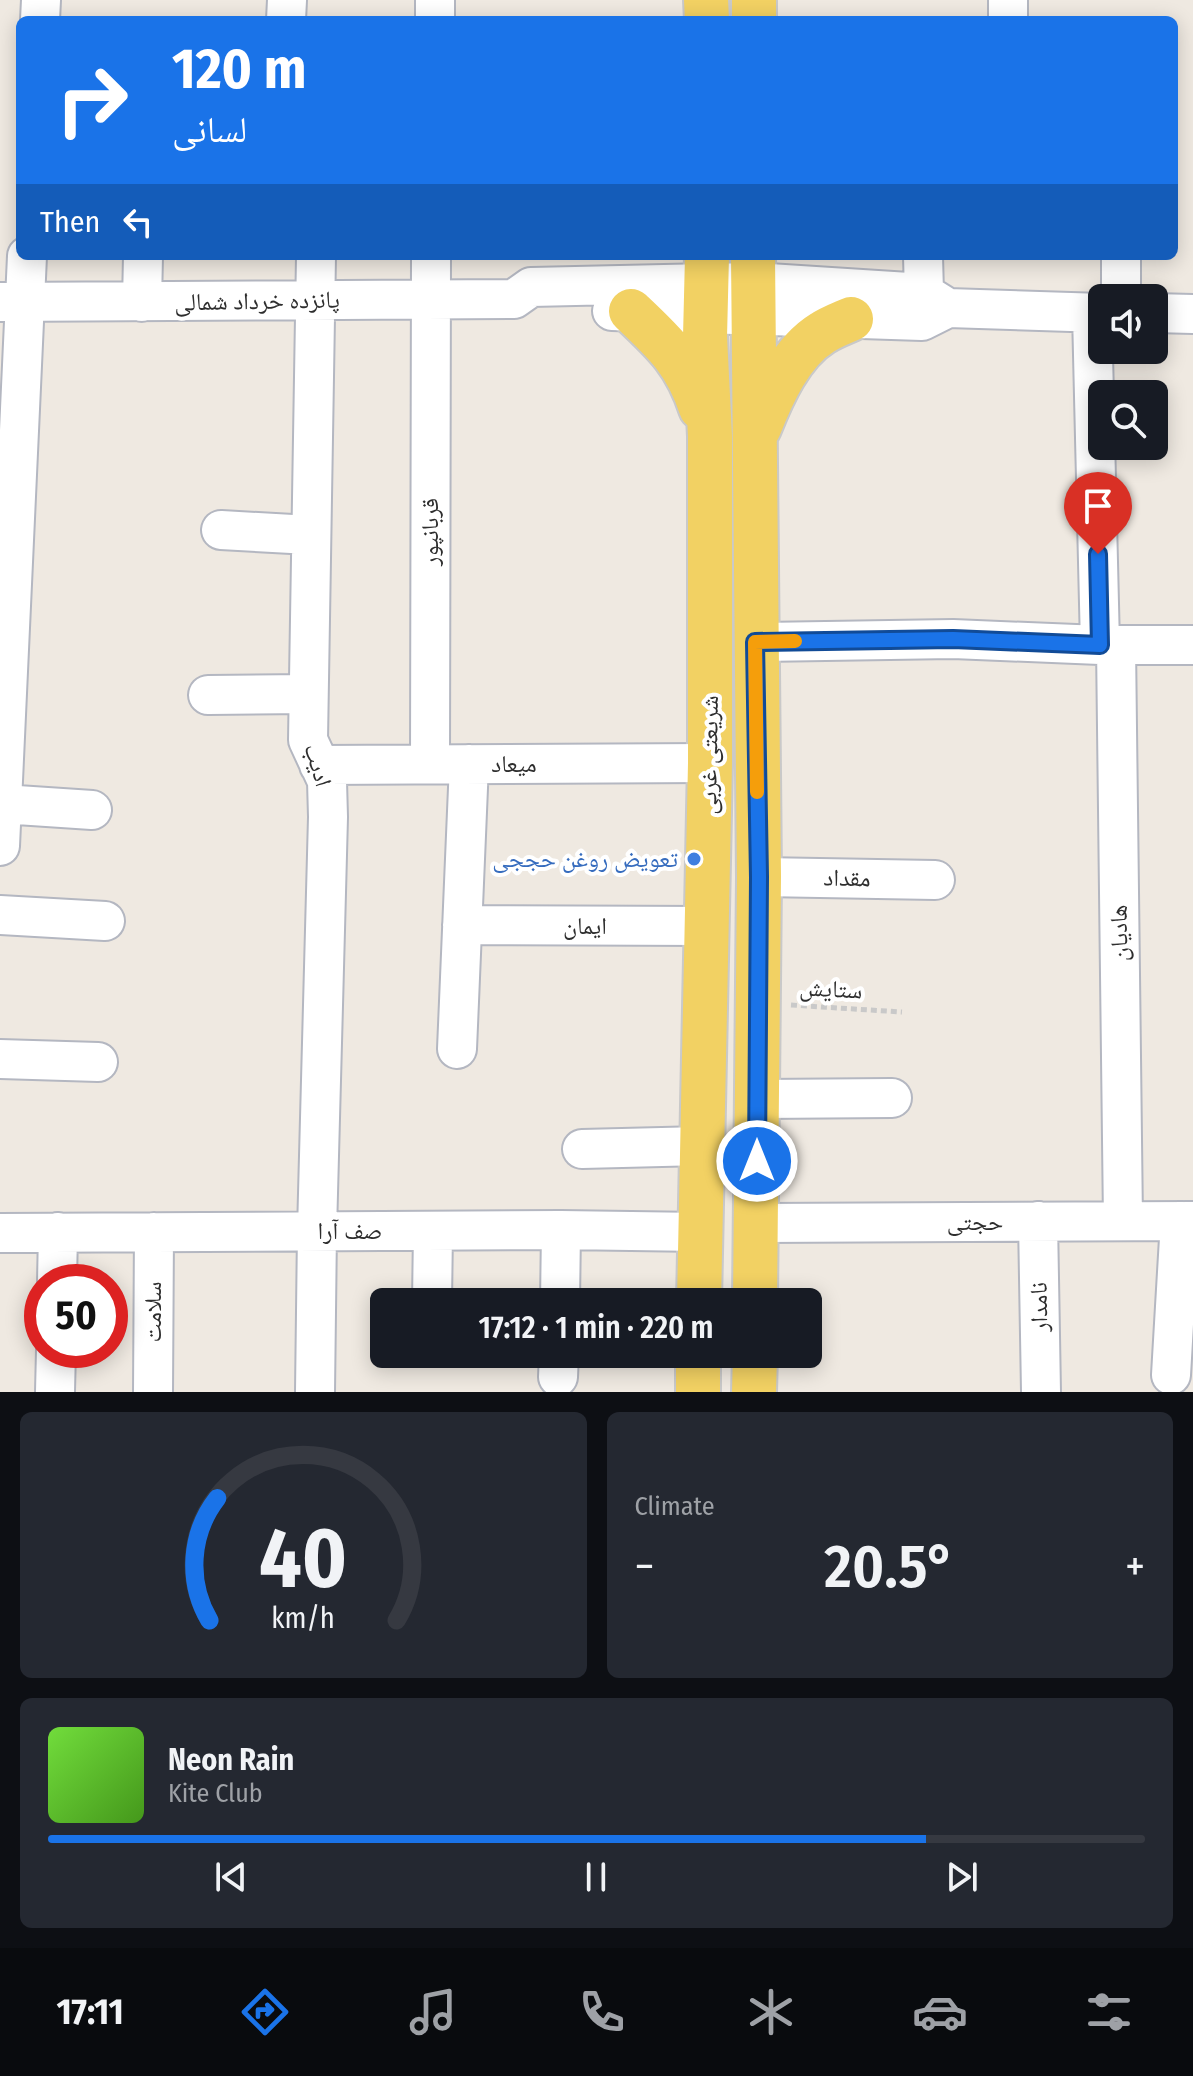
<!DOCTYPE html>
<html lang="en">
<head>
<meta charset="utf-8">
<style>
  body { margin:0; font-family:"Fira Sans Condensed","Noto Naskh Arabic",sans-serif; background:#242831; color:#f1f3f6; height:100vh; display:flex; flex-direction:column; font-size:30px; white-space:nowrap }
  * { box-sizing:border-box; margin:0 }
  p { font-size:26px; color:#9ea1a6 }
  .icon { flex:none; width:44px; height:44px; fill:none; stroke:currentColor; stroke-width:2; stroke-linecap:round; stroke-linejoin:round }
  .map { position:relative; height:1392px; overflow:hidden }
  .details { display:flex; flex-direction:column; gap:20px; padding:20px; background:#0d0f14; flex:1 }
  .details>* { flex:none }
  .top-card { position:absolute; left:16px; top:16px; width:1162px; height:244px; border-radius:12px; box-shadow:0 4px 20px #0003; background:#1a73e8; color:#fff; overflow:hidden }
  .controls { position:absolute; left:1088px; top:284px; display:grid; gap:16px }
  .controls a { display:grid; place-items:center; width:80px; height:80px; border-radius:12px; background:#171b24; box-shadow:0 4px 20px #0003; font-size:40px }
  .speed { position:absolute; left:24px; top:1264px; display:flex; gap:16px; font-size:40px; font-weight:700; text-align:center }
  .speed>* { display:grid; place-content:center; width:104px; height:104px; border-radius:50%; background:#171b24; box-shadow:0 4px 20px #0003; line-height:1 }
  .speed .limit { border:12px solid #d22; background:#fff; color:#111 }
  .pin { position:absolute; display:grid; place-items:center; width:68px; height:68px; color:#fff; margin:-82px -34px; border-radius:50% 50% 50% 0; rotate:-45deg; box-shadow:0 0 8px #0007 }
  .pin .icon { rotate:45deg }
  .me { position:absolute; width:88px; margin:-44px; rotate:0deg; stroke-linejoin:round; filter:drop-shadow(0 0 6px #0008) }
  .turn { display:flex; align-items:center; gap:28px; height:168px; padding:0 24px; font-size:36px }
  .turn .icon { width:104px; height:104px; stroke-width:2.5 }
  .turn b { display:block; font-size:56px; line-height:68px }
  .then { display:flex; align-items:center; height:76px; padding:0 24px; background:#0003; gap:16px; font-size:30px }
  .big { font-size:60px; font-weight:600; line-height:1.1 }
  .details .tile { flex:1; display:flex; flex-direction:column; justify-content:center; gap:12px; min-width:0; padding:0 28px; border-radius:12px; background:#242831 }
  .details .dial { align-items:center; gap:0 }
  .dial svg { height:208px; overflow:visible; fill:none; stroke:#363941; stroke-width:7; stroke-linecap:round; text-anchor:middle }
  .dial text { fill:#f1f3f6; stroke:none }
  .song { display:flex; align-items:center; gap:24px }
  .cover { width:96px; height:96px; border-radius:12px; background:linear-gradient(135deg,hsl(100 70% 55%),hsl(100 70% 35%)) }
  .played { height:8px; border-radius:4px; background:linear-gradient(90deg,#1a73e8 80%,#363941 80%) }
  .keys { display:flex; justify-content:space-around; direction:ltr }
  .heat { display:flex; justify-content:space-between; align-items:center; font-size:44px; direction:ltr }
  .details .tiles { flex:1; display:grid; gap:20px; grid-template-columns:1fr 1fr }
  .tile:last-child { grid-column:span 2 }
  .trip { position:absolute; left:370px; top:1288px; width:452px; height:80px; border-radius:12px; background:#171b24; box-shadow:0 4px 20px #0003; font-weight:600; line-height:80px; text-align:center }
  .tabs { display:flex; height:128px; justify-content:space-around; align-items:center; background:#090b0e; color:#9ea1a6 }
  .tabs .icon { width:56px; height:56px }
  .tabs .current { color:#1a73e8 }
  .tabs b { font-size:36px; color:#f1f3f6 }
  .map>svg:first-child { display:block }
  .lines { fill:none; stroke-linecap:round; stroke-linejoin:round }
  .minor-casing { stroke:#b4b7c1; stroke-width:42 }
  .major-casing { stroke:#c9c9c9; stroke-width:48 }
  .path { stroke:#c9c9c9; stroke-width:5; stroke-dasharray:6 4; stroke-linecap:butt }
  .minor { stroke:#fff; stroke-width:38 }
  .major { stroke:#f2d163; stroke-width:44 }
  .route-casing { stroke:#114b97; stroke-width:20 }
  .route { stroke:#1a73e8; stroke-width:14 }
  .slow { stroke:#f59e0b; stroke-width:14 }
  .shop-dot { fill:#3f7fe0; stroke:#fff; stroke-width:3 }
  .labels { text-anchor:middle; stroke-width:8; stroke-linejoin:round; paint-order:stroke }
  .street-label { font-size:24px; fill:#2e2e2e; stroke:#fff }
  .shop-label { font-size:24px; fill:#366cbe; stroke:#fff; text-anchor:end }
</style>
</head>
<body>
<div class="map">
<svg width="1193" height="1392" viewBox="0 0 1193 1392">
  <rect width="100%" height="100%" fill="#efe9e1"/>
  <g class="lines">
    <g class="minor-casing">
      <path id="minor" d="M 1008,0 L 1008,20
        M 40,20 L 41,0
        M 286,20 L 287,0
        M 435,20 L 435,0
        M 923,256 L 924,293
        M 1121,256 L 1121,298
        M 0,302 L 514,299 L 531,287 L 753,282 L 924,293 L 948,308
        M 142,302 L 143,256
        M 612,311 L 922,321 L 948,308 L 1102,313
        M 1092,313 L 1100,645
        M 1154,313 L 1193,314
        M 221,530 L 310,535
        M 755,642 L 953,639 L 1100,645 L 1193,645
        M 1116,645 L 1123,1221
        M 208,695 L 308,694
        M 430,764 L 431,256
        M 319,765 L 710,763
        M 2,804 L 92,810
        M 0,846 L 27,256
        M 759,877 L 935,880
        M 0,915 L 105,921
        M 462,925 L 707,926
        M 457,1049 L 469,764
        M 0,1059 L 98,1062
        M 757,1099 L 892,1098
        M 582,1149 L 702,1146
        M 1038,1221 L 1041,1392
        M 756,1223 L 1193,1221
        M 0,1233 L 561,1230 L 701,1232
        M 57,1282 L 58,1232
        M 432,1302 L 433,1231
        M 560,1302 L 561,1230
        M 1171,1375 L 1180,1221
        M 558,1377 L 559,1354
        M 55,1392 L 56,1350
        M 153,1392 L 154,1232
        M 315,1392 L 317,1231 L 328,817 L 327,781 L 308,740 L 316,256"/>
    </g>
    <g class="major-casing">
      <path id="major" d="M 706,0 L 707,20
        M 754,0 L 754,20
        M 753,256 L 759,877 L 755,1302
        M 631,311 C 665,343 686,362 701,408
        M 759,428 C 772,395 791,352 822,333 C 831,327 842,323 851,319
        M 699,1302 L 710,763 L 710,436 L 705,337 L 707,256
        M 698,1392 L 698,1354
        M 754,1392 L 755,1354"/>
    </g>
    <path class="path" d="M 791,1005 L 902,1012"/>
    <use href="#minor" class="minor"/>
    <use href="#major" class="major"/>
  </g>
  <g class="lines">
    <g class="route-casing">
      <path id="route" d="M 757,1161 L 759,877 L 755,642 L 953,639 L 1100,645 L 1098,554"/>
    </g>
    <use href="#route" class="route"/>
    <path class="slow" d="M 757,792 L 755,642 L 795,641"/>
  </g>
  <circle class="shop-dot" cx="694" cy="859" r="8"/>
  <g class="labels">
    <g class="street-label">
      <text transform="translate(257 301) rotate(-1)" y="8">پانزده خرداد شمالی</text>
      <text transform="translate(430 532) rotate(-90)" y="8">قربانپور</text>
      <text transform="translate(709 755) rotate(-89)" y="8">شریعتی غربی</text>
      <text x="514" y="772">میعاد</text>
      <text transform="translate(318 765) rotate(73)" y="8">ادیب</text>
      <text transform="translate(847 878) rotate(1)" y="8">مقداد</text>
      <text x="585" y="934">ایمان</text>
      <text transform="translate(1119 933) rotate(-91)" y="8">هادیان</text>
      <text transform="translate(831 989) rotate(3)" y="8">ستایش</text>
      <text x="975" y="1230">حجتی</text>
      <text x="350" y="1239">صف آرا</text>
      <text transform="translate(1039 1307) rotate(-91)" y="8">نامدار</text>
      <text transform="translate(153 1312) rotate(-90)" y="8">سلامت</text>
    </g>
    <g class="shop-label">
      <text x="678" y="867">تعویض روغن حججی</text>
    </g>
  </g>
</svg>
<div class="controls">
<a><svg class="icon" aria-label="sound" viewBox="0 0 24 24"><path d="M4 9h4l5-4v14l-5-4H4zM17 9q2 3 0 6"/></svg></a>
<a><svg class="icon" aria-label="search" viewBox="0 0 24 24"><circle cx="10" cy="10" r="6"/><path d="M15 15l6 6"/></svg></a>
</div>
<div class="speed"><div class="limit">50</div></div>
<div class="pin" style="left:1098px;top:554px;background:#d93025"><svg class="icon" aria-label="arrive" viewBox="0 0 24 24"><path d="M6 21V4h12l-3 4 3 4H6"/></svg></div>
<svg class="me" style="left:757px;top:1161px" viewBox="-20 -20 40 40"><circle r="17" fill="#1a73e8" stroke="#fff" stroke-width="3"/><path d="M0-11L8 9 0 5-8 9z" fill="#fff"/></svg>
<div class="trip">17:12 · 1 min · 220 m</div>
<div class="top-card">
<div class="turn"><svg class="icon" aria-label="right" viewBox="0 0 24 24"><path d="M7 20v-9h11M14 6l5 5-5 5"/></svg><div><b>120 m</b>لسانی</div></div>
<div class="then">Then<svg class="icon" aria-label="left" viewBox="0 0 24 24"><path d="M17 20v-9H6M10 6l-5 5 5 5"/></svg></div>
</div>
</div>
<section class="details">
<div class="tiles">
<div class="tile dial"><svg viewBox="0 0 100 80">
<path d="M14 69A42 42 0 1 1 86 69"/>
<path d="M14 69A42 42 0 0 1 17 22" stroke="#1a73e8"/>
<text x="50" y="56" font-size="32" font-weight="700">40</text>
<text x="50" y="72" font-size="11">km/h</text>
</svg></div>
<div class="tile"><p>Climate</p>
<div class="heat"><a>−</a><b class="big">20.5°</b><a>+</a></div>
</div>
<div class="tile">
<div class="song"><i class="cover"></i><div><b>Neon Rain</b><p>Kite Club</p></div></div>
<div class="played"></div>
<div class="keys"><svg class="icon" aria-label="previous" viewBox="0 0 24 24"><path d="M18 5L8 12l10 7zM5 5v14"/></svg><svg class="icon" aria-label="pause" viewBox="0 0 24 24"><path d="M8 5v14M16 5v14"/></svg><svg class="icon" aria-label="next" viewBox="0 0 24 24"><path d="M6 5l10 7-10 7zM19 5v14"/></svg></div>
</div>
</div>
</section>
<nav class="tabs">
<b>17:11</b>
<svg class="icon current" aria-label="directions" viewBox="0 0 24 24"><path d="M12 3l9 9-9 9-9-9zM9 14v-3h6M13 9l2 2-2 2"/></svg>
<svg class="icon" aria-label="music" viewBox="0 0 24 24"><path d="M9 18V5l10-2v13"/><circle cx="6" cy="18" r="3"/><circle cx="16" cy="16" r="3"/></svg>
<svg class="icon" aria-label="phone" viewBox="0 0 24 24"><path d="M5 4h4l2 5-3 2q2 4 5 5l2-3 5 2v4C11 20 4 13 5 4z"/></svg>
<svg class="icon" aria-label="climate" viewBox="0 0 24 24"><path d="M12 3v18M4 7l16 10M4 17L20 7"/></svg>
<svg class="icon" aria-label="car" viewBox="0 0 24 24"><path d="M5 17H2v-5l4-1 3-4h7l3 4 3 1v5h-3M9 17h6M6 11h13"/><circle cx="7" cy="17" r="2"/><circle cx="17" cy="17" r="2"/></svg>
<svg class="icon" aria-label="filters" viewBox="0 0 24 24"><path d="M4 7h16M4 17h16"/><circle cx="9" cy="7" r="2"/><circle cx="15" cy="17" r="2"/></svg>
</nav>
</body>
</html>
